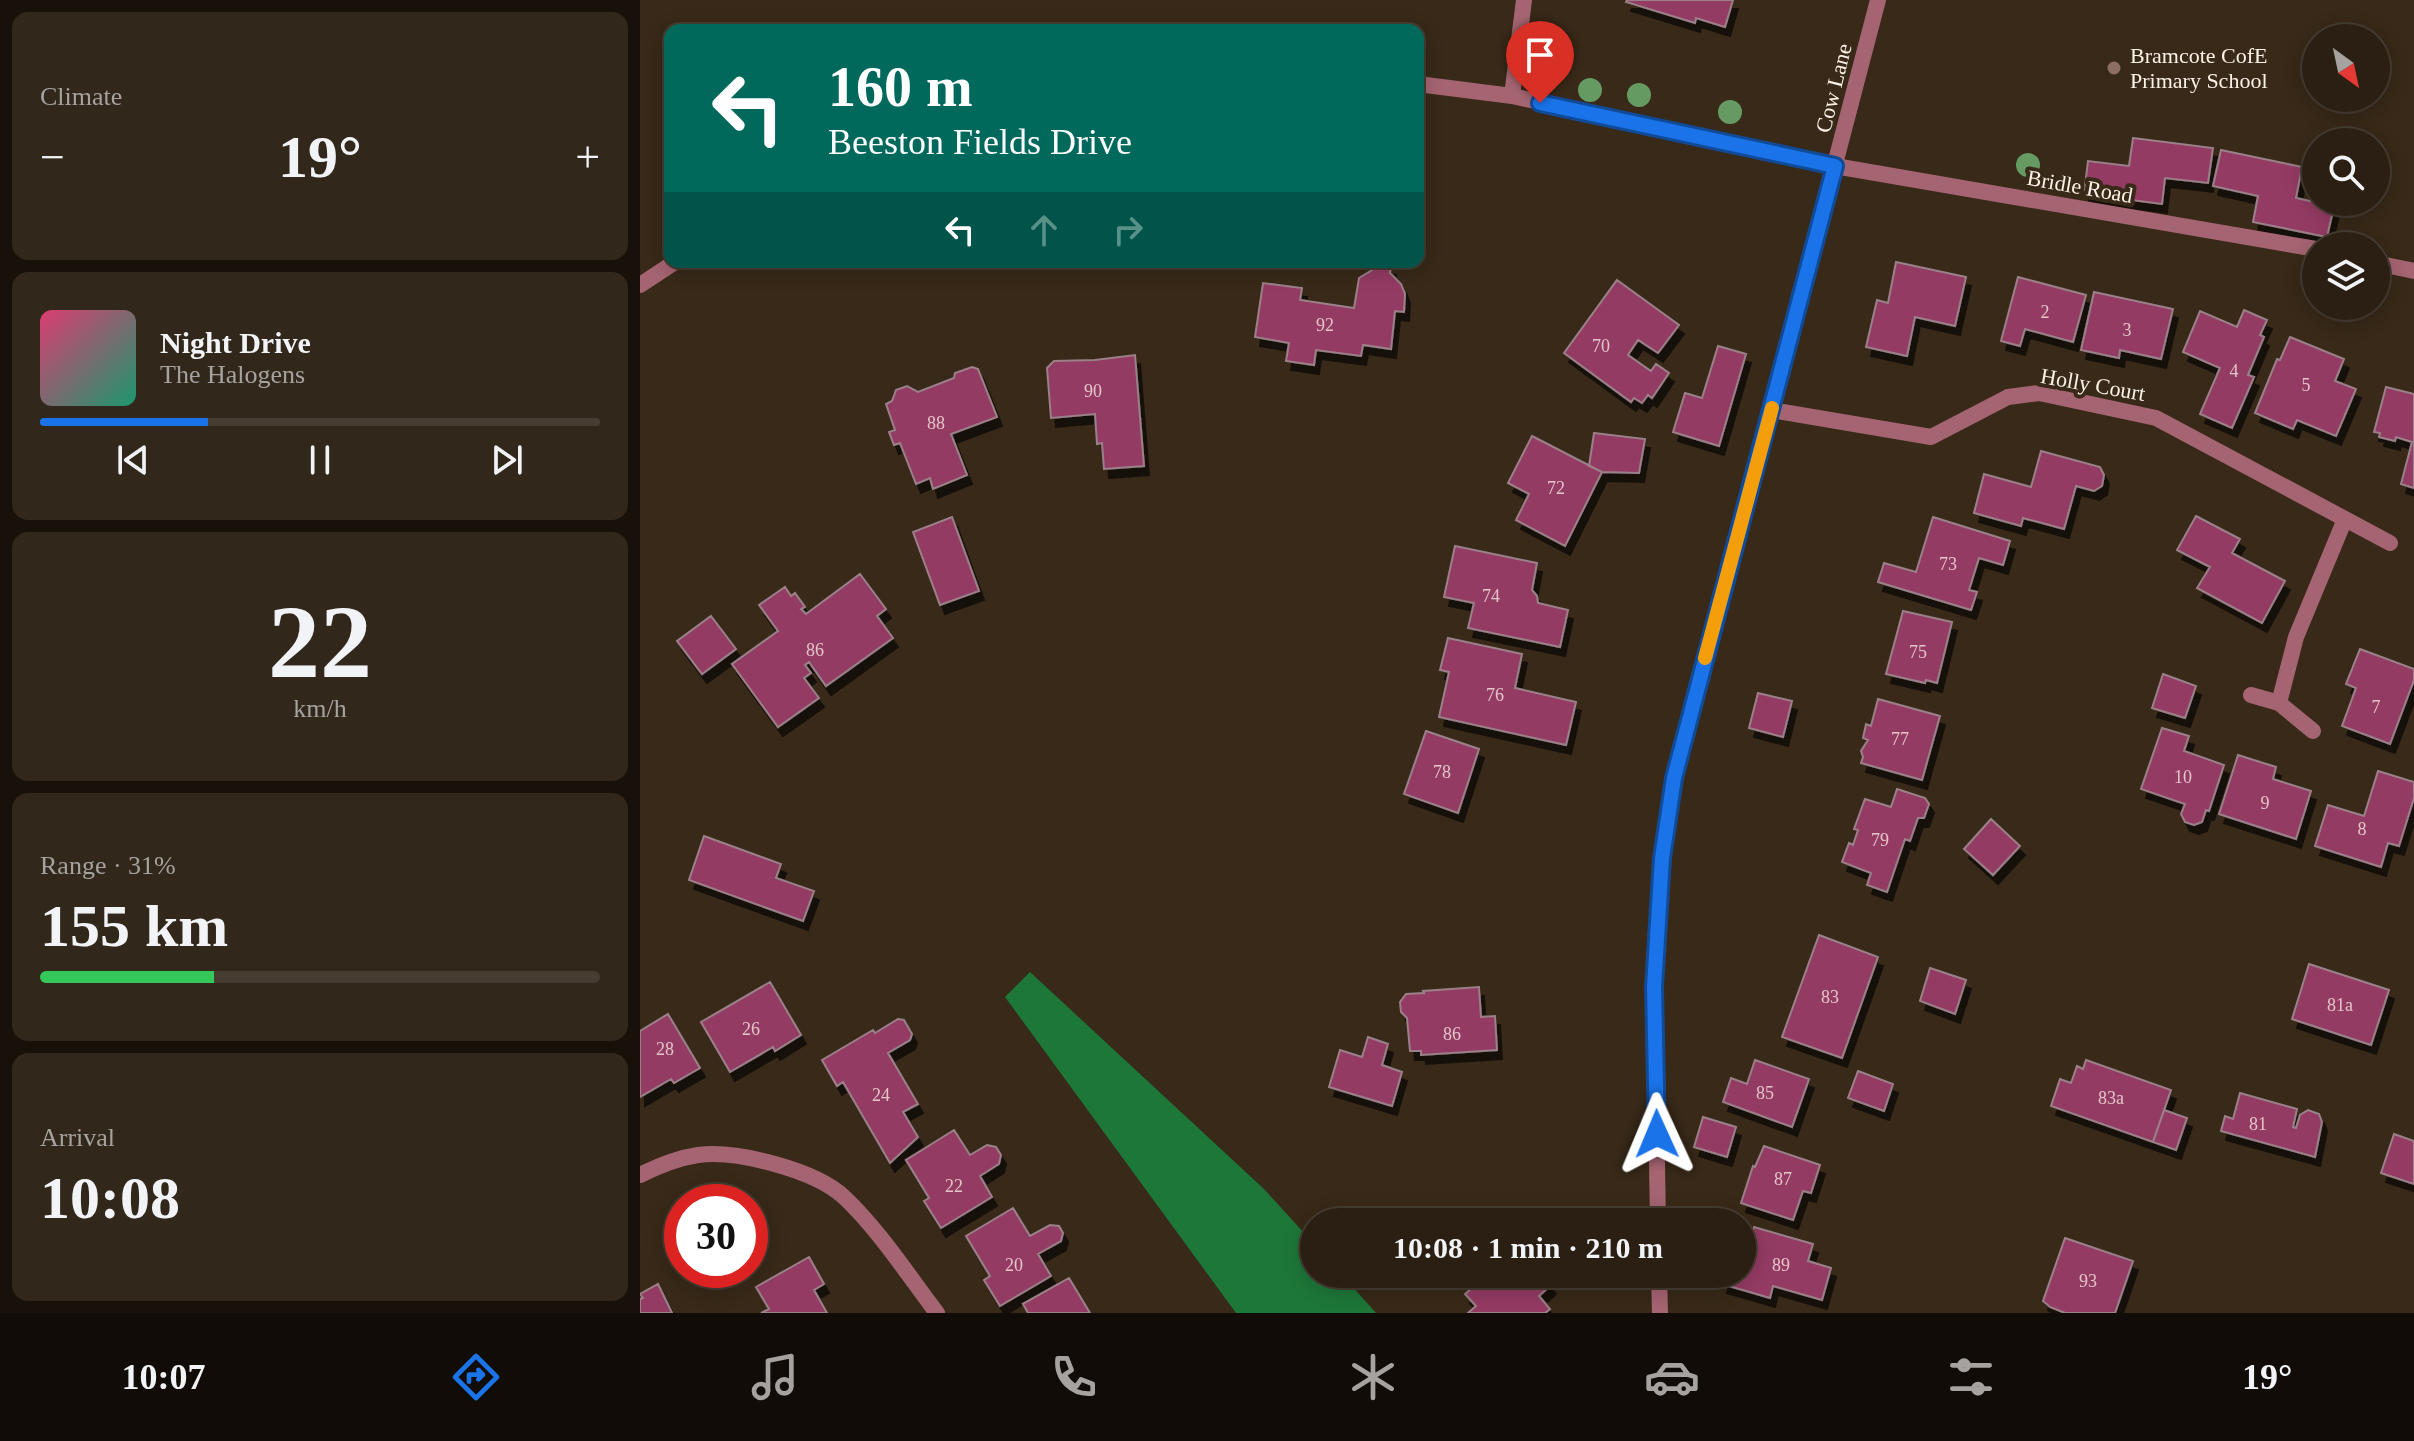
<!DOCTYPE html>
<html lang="en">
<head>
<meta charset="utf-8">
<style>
  body { margin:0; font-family:Georgia,serif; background:#32271b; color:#f1f3f6; height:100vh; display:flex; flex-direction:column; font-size:30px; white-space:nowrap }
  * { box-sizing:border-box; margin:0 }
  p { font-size:26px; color:#a5a29f }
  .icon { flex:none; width:44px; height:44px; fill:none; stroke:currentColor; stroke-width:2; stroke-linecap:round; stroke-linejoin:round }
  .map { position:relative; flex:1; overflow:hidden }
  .details { display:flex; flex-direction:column; gap:12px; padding:12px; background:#17110a; width:640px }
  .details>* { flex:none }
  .hud { position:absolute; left:24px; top:24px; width:760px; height:244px; border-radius:16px; box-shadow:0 4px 20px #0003,0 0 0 2px #463d32; background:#00695c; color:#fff; overflow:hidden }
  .needle { width:52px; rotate:147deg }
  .controls { position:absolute; left:1662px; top:24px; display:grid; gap:16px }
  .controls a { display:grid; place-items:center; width:88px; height:88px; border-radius:50%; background:#2a1f12; box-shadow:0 4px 20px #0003,0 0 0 2px #463d32; font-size:40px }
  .speed { position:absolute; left:24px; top:1184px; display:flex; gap:16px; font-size:40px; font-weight:700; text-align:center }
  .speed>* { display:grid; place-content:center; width:104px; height:104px; border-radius:50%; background:#2a1f12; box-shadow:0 4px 20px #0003,0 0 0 2px #463d32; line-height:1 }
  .speed .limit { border:12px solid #d22; background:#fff; color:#111 }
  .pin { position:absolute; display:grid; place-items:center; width:68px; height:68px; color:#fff; margin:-82px -34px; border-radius:50% 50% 50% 0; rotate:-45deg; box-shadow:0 0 8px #0007 }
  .pin .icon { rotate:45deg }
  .me { position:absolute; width:88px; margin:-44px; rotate:359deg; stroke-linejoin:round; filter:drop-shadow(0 0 6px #0008) }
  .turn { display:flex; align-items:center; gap:28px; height:168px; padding:0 32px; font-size:36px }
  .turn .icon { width:104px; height:104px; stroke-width:2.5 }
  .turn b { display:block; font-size:56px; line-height:68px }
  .lanes { display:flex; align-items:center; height:76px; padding:0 32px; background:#0003; justify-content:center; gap:40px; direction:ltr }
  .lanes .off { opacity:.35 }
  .big { font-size:60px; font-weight:700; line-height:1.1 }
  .details .widget { flex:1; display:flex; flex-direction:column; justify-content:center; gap:12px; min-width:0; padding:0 28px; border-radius:16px; background:#32271b }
  .details .dial { align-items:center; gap:0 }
  .dial b { font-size:104px; line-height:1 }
  .song { display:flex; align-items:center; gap:24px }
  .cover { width:96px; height:96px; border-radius:12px; background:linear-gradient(135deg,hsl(340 70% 55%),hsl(160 70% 35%)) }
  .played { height:8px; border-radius:4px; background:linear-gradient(90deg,#1a73e8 30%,#463d32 30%) }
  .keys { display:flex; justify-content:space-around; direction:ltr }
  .heat { display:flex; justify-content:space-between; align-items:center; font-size:44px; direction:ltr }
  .charge { height:12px; border-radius:6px; background:linear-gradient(90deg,#34c759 31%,#463d32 0) }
  .trip { position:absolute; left:660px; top:1208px; width:456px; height:80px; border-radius:40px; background:#2a1f12; box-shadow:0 4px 20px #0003,0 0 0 2px #463d32; font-weight:700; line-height:80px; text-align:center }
  .menu { display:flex; height:128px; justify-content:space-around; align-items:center; background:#110c07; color:#a5a29f }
  .menu .icon { width:56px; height:56px }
  .menu .active { color:#1a73e8 }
  .menu b { font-size:36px; color:#f1f3f6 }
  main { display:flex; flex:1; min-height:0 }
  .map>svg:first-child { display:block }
  .forest { fill:#1d7739 }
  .building { fill:#943b63; stroke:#9a8089; stroke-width:2; filter:url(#shadow) }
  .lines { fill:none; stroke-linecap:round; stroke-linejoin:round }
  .minor { stroke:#a56471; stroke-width:16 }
  .tree { fill:#659b63 }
  .route-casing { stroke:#114b97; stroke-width:20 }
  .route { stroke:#1a73e8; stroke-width:14 }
  .slow { stroke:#f59e0b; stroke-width:14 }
  .education-dot { fill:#8d6e63; stroke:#382918; stroke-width:3 }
  .labels { text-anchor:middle; stroke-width:8; stroke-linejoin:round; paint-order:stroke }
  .number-label { font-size:18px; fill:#e3c4c7 }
  .poi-label { font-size:22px; fill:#fdf2e8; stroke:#382918; text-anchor:start }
  .street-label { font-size:22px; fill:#fdf2e8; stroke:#382918 }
</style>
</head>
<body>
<main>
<section class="details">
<div class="widget"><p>Climate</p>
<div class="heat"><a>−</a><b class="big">19°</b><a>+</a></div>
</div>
<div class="widget">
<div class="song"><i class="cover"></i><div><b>Night Drive</b><p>The Halogens</p></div></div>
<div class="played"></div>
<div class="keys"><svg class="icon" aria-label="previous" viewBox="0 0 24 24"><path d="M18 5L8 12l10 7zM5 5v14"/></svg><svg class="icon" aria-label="pause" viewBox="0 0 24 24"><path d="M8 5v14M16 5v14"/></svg><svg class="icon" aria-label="next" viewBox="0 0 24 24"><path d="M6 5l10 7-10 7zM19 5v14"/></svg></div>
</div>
<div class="widget dial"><b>22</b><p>km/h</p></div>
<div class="widget"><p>Range · 31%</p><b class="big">155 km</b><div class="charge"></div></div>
<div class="widget"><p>Arrival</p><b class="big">10:08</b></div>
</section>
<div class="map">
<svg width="1774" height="1313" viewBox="0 0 1774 1313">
  <defs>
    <filter id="shadow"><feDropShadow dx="5" dy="9" stdDeviation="0" flood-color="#0009"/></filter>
  </defs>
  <rect width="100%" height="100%" fill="#382918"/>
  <path class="forest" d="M 390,972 L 624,1189 L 674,1244 L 674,1274 L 701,1274 L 736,1313 L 596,1313 L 365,997 Z"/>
  <path class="building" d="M 987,0 L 1093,0 L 1085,27 L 1056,18 L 1055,23 L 986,2 Z
    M 1493,138 L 1573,148 L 1568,183 L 1525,178 L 1522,204 L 1444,194 L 1448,161 L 1489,166 Z
    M 1581,150 L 1662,167 L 1656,198 L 1694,206 L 1687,237 L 1613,222 L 1618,196 L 1573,186 Z
    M 1256,262 L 1326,277 L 1315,326 L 1275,317 L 1267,356 L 1226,347 L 1237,300 L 1248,303 Z
    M 734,263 L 751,266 L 750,273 L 761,284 L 765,294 L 764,312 L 755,311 L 751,349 L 723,345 L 721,356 L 676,350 L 674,365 L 646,361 L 649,343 L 615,337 L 623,283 L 662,288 L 660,300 L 714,308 L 719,278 L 732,270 Z
    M 1378,277 L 1446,295 L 1433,342 L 1385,329 L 1380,346 L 1361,341 Z
    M 977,280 L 1039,325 L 1018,353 L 998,340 L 988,355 L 1011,371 L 1016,364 L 1029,373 L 1012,398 L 1008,395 L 1002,403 L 994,398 L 991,402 L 924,353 Z
    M 1454,292 L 1533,309 L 1521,359 L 1480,350 L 1479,358 L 1441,350 Z
    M 1604,310 L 1627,320 L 1620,335 L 1624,337 L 1608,375 L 1614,377 L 1592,428 L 1560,414 L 1580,368 L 1543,352 L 1560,311 L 1597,327 Z
    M 1650,337 L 1704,359 L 1695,381 L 1716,389 L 1696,436 L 1657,420 L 1653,429 L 1615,413 L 1637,359 L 1640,360 Z
    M 1078,346 L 1106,354 L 1079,446 L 1033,432 L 1045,393 L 1062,398 Z
    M 495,355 L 504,466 L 464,469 L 462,443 L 457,444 L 455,414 L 411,418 L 407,368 L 414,361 L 455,360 Z
    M 332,367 L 338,369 L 357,417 L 311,434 L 327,475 L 293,489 L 290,478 L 276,484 L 260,443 L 254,445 L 249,432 L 255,430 L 246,404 L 252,401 L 256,390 L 267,386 L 278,392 L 314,378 L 315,373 Z
    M 1746,387 L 1774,394 L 1774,488 L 1761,484 L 1772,442 L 1756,437 L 1755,441 L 1739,437 L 1740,433 L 1734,432 Z
    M 954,433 L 1005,439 L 999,473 L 962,472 L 949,466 Z
    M 892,436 L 962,472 L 925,546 L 876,520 L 889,494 L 868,483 Z
    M 1401,451 L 1460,467 L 1464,475 L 1462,486 L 1454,491 L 1436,486 L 1424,529 L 1383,518 L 1381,526 L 1334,513 L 1344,474 L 1391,487 Z
    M 1556,516 L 1600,539 L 1592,553 L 1645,581 L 1622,623 L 1557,588 L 1570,567 L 1537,550 Z
    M 312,517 L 339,591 L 300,605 L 273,532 Z
    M 1293,517 L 1370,541 L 1363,565 L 1339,558 L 1329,590 L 1337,592 L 1331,610 L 1238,582 L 1244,563 L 1276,572 Z
    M 815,546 L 897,563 L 892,590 L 897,596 L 898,603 L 928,610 L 920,647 L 828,628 L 834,603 L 804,597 Z
    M 220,574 L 246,609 L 237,616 L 253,638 L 186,686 L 169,662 L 165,665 L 171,673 L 164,678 L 179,698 L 138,727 L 92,664 L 138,631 L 119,605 L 145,587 L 151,596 L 155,593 L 165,607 L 161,609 L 166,614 Z
    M 1263,611 L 1312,622 L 1297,683 L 1286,680 L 1285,683 L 1246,674 Z
    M 71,616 L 96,649 L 62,674 L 37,641 Z
    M 808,638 L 882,654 L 875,688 L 936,702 L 926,745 L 799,717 L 809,672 L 800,670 Z
    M 1720,649 L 1774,669 L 1774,680 L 1750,744 L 1702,726 L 1716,688 L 1706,684 Z
    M 1523,674 L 1556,686 L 1545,718 L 1512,708 Z
    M 1118,693 L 1152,701 L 1143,737 L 1109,728 Z
    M 1238,699 L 1300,716 L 1282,780 L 1221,763 L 1223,757 L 1221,751 L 1228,740 L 1223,738 L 1226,724 L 1231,726 Z
    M 1522,728 L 1549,736 L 1544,751 L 1584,765 L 1569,811 L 1566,810 L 1562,822 L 1554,825 L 1545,822 L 1541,814 L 1545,804 L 1501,789 Z
    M 786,731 L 839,749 L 818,813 L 764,794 Z
    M 1598,755 L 1636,767 L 1633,779 L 1671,791 L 1656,839 L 1579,814 Z
    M 1738,771 L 1774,782 L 1774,798 L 1759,846 L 1748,843 L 1741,867 L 1675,846 L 1688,805 L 1724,816 Z
    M 1257,789 L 1285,798 L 1289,804 L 1284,818 L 1278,818 L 1270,841 L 1265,839 L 1247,892 L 1227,885 L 1231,873 L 1202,862 L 1209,843 L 1213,845 L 1218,830 L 1214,829 L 1225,799 L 1251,807 Z
    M 1351,819 L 1380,846 L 1353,875 L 1324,849 Z
    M 64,836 L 141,864 L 136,878 L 174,891 L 163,921 L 49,880 Z
    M 1179,935 L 1238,957 L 1202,1058 L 1142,1037 Z
    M 1669,964 L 1749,990 L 1731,1045 L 1652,1019 Z
    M 1290,968 L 1326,980 L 1315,1014 L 1280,1001 Z
    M 130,982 L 161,1035 L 135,1051 L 133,1047 L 90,1072 L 61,1022 Z
    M 839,987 L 841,1017 L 855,1016 L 857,1050 L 781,1055 L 781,1051 L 770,1051 L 767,1018 L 761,1012 L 760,1002 L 766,994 L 784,993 L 783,991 Z
    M 28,1014 L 60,1068 L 34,1083 L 31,1079 L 0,1097 L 0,1031 Z
    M 258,1019 L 264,1020 L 272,1034 L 270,1040 L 248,1053 L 278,1104 L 263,1112 L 278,1137 L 250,1163 L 203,1082 L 197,1086 L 182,1060 L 233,1030 L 235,1033 Z
    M 728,1037 L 748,1044 L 742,1065 L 762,1072 L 752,1106 L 689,1087 L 700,1050 L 722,1057 Z
    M 1115,1060 L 1169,1079 L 1152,1127 L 1083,1102 L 1091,1078 L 1107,1084 Z
    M 1446,1060 L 1531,1090 L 1513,1142 L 1411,1106 L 1420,1079 L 1431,1083 L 1437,1066 L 1443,1069 Z
    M 1218,1071 L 1253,1084 L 1244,1111 L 1208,1098 Z
    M 1600,1093 L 1657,1109 L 1653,1127 L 1656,1128 L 1660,1115 L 1668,1110 L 1679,1114 L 1682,1122 L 1675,1157 L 1581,1131 L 1585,1116 L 1593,1119 Z
    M 1524,1110 L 1547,1118 L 1536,1150 L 1513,1142 Z
    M 1063,1117 L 1096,1127 L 1087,1157 L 1054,1147 Z
    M 314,1130 L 330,1155 L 347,1145 L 356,1147 L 361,1155 L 359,1164 L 340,1176 L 352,1197 L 301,1228 L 284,1201 L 289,1198 L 266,1160 Z
    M 1754,1134 L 1774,1141 L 1774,1184 L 1741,1173 Z
    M 1124,1146 L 1180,1165 L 1171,1193 L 1163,1191 L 1153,1220 L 1101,1203 L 1113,1166 L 1115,1167 Z
    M 373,1208 L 390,1236 L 410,1225 L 419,1226 L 423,1233 L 421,1241 L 398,1254 L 411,1276 L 360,1306 L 344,1280 L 350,1276 L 326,1236 Z
    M 1114,1227 L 1173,1244 L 1168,1261 L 1191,1268 L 1182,1300 L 1133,1286 L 1130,1298 L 1082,1284 L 1085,1274 L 1102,1274 L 1102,1251 L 1103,1249 L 1107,1250 Z
    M 1425,1238 L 1493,1261 L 1475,1313 L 1425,1313 L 1410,1307 L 1403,1301 Z
    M 169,1257 L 184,1284 L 174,1290 L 187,1313 L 121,1313 L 129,1309 L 116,1287 Z
    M 848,1274 L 901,1274 L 911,1285 L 899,1296 L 910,1309 L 905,1313 L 828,1313 L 836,1306 L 825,1294 Z
    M 429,1278 L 450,1313 L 388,1313 L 383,1304 Z
    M 18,1284 L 32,1313 L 0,1313 L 0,1299 L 3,1298 L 0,1294 Z"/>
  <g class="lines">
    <path class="minor" d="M 778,84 L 872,96 L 1195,166 L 1676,249
      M 872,96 L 884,0
      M 1736,263 L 1774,271
      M 0,285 L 35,262
      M 1131,410 L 1291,437 L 1368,397 L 1399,393 L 1516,418 L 1750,543
      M 1611,695 L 1639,703 L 1673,731
      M 1639,703 L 1656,637 L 1705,519
      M 0,1175 C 18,1166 38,1158 58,1155 C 97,1150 175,1170 204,1197 C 239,1230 268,1275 297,1313
      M 1018,1222 L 1014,987 L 1022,858 L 1034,778 L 1238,0
      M 1019,1274 L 1020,1313"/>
  </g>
  <g class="tree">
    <circle cx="950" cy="90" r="12"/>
    <circle cx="999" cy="95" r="12"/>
    <circle cx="1090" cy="112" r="12"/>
    <circle cx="1388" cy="165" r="12"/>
  </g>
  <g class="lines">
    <g class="route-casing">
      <path id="route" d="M 900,103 L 1195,166 L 1034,778 L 1022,858 L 1014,987 L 1017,1134"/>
    </g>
    <use href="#route" class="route"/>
    <path class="slow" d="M 1065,658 L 1132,408"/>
  </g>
  <circle class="education-dot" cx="1474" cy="68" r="8"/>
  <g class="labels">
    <g class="number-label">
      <text x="1405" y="318">2</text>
      <text x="685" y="331">92</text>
      <text x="1487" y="336">3</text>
      <text x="961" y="352">70</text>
      <text x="1594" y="377">4</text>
      <text x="1666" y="391">5</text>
      <text x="453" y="397">90</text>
      <text x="296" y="429">88</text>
      <text x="916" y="494">72</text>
      <text x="1308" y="570">73</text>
      <text x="851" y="602">74</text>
      <text x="175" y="656">86</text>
      <text x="1278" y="658">75</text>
      <text x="855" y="701">76</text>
      <text x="1736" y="713">7</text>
      <text x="1260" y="745">77</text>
      <text x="802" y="778">78</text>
      <text x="1543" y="783">10</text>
      <text x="1625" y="809">9</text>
      <text x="1722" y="835">8</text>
      <text x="1240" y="846">79</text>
      <text x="1190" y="1003">83</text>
      <text x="1700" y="1011">81a</text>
      <text x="111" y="1035">26</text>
      <text x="812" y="1040">86</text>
      <text x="25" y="1055">28</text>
      <text x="1125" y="1099">85</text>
      <text x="241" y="1101">24</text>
      <text x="1471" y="1104">83a</text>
      <text x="1618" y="1130">81</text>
      <text x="1143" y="1185">87</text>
      <text x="314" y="1192">22</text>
      <text x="374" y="1271">20</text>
      <text x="1141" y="1271">89</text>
      <text x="1448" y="1287">93</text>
    </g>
    <g class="poi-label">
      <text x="1490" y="63">Bramcote CofE<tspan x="1490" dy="25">Primary School</tspan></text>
    </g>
    <g class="street-label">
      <text transform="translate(1193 88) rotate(-76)" y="8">Cow Lane</text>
      <text transform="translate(1440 186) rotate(10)" y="8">Bridle Road</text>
      <text transform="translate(1453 384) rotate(10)" y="8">Holly Court</text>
    </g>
  </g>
</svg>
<div class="controls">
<a><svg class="needle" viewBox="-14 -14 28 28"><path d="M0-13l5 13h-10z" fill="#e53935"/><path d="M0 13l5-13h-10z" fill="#a5a29f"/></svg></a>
<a><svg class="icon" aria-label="search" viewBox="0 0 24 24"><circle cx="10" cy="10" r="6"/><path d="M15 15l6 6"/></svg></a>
<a><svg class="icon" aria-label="layers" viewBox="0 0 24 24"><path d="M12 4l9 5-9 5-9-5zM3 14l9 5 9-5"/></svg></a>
</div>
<div class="speed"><div class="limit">30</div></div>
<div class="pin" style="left:900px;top:103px;background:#d93025"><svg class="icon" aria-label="arrive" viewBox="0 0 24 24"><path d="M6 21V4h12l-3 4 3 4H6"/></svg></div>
<svg class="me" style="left:1017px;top:1134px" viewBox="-20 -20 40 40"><path d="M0-17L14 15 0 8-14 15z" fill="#1a73e8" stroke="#fff" stroke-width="4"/></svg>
<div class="trip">10:08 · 1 min · 210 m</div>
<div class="hud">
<div class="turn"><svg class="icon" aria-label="left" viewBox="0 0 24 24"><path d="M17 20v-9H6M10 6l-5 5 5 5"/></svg><div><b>160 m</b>Beeston Fields Drive</div></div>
<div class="lanes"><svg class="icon" aria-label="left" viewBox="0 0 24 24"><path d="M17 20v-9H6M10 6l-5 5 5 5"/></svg><svg class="icon off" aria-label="ahead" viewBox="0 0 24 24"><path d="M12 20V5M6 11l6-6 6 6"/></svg><svg class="icon off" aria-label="right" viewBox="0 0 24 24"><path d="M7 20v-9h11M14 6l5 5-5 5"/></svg></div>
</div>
</div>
</main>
<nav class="menu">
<b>10:07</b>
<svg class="icon active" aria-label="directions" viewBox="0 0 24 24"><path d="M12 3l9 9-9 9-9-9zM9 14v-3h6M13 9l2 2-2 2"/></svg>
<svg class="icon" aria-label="music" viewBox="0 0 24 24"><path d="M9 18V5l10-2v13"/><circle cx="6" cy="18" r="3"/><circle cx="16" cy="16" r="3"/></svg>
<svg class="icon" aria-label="phone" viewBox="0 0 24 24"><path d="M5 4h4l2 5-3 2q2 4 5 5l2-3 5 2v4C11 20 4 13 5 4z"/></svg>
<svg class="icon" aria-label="climate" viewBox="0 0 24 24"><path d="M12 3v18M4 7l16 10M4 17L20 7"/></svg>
<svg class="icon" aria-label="car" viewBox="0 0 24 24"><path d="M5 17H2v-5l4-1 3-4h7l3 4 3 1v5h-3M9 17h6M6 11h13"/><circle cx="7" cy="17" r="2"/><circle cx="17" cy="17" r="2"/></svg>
<svg class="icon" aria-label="filters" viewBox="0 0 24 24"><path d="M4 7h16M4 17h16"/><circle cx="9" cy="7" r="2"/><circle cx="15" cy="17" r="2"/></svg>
<b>19°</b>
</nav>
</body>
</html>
